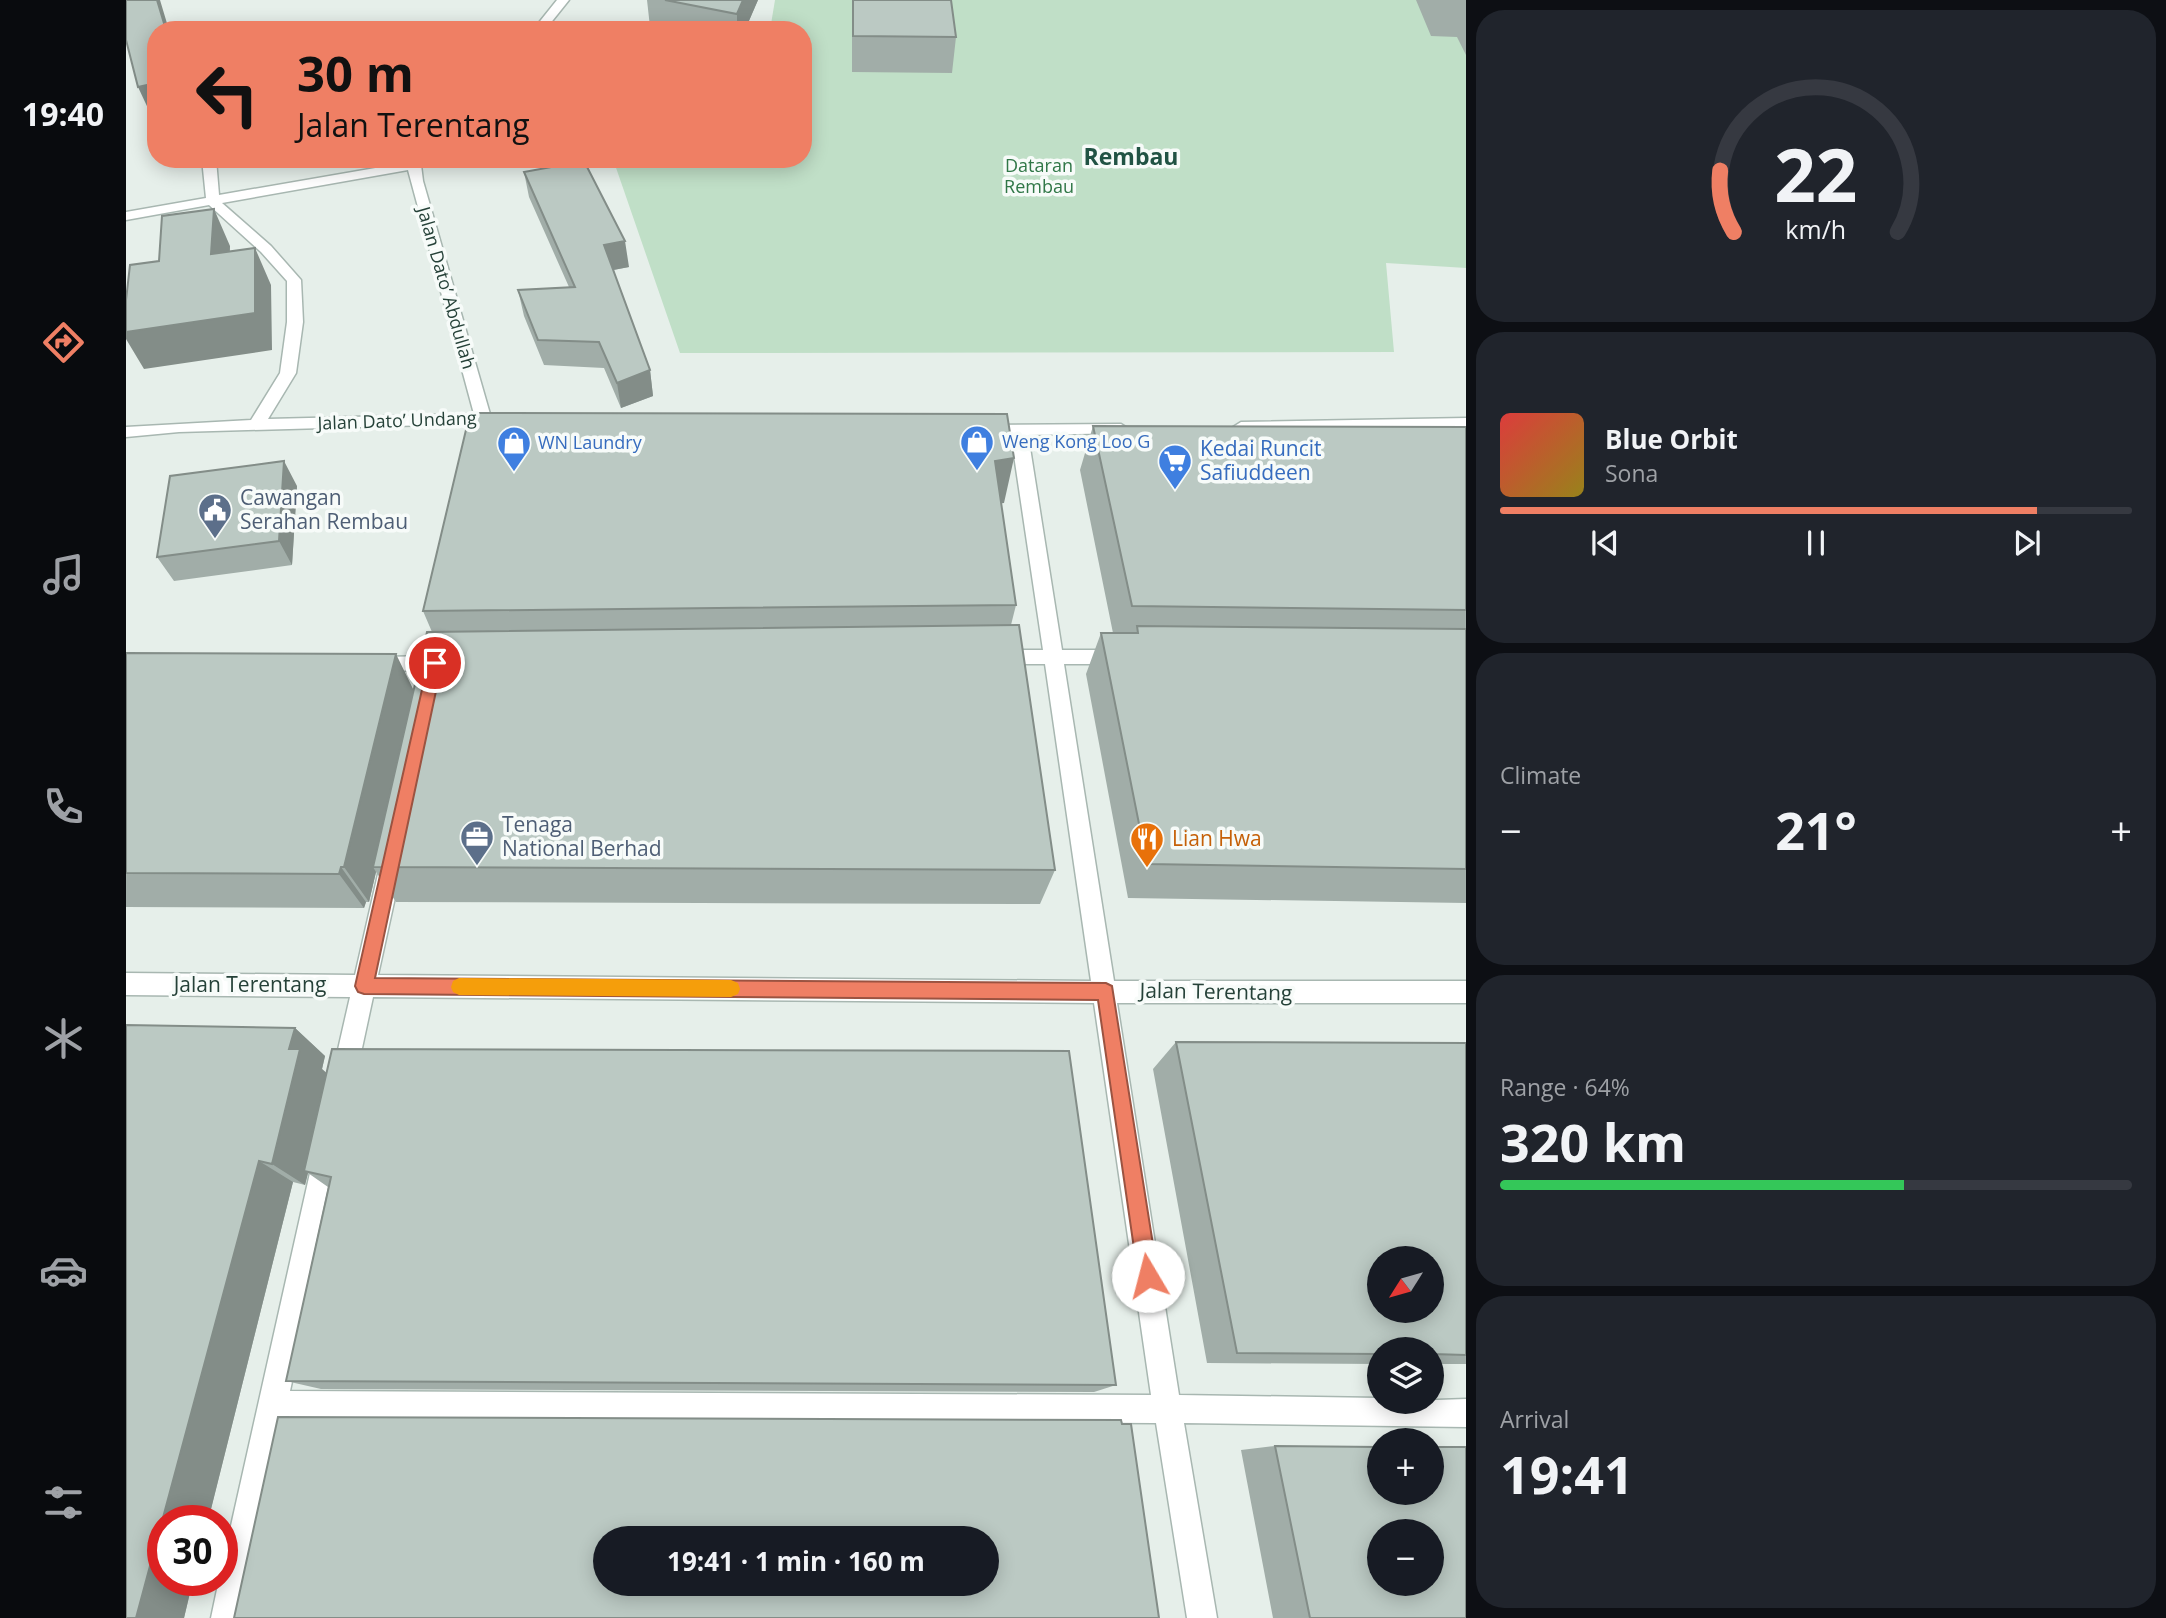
<!DOCTYPE html>
<html lang="en">
<head>
<meta charset="utf-8">
<style>
  body { margin:0; font-family:"Open Sans",sans-serif; background:#20242c; color:#f1f3f6; height:100vh; display:flex; flex-direction:column; font-size:26px; white-space:nowrap }
  * { box-sizing:border-box; margin:0 }
  p { font-size:23px; color:#9ea1a6 }
  .icon { flex:none; width:38px; height:38px; fill:none; stroke:currentColor; stroke-width:2; stroke-linecap:round; stroke-linejoin:round }
  .map { position:relative; flex:1; overflow:hidden }
  .sheet { display:flex; flex-direction:column; gap:10px; padding:10px; background:#0d0f14; width:700px }
  .sheet>* { flex:none }
  .banner { position:absolute; left:21px; top:21px; width:665px; height:147px; border-radius:28px; box-shadow:0 4px 18px #0003; background:#ef7f64; color:#111; overflow:hidden }
  .needle { width:46px; rotate:233deg }
  .buttons { position:absolute; left:1241px; top:1246px; display:grid; gap:14px }
  .buttons a { display:grid; place-items:center; width:77px; height:77px; border-radius:50%; background:#171b24; box-shadow:0 4px 18px #0003; font-size:35px }
  .speed { position:absolute; left:21px; top:1505px; display:flex; gap:14px; font-size:35px; font-weight:700; text-align:center }
  .speed>* { display:grid; place-content:center; width:91px; height:91px; border-radius:50%; background:#171b24; box-shadow:0 4px 18px #0003; line-height:1 }
  .speed .limit { border:10px solid #d22; background:#fff; color:#111 }
  .pin { position:absolute; display:grid; place-items:center; width:60px; height:60px; color:#fff; margin:-30px; border:4px solid #fff; border-radius:50%; box-shadow:0 2px 7px #0007 }
  .me { position:absolute; width:77px; margin:-38px; rotate:352deg; stroke-linejoin:round; filter:drop-shadow(0 0 5px #0008) }
  .turn { display:flex; align-items:center; gap:24px; height:147px; padding:0 35px; font-size:32px }
  .turn .icon { width:91px; height:91px; stroke-width:2.5 }
  .turn b { display:block; font-size:49px; line-height:60px }
  .big { font-size:52px; font-weight:700; line-height:1.1 }
  .sheet .tile { flex:1; display:flex; flex-direction:column; justify-content:center; gap:10px; min-width:0; padding:0 24px; border-radius:28px; background:#20242c }
  .sheet .dial { align-items:center; gap:0 }
  .dial svg { height:182px; overflow:visible; fill:none; stroke:#363941; stroke-width:7; stroke-linecap:round; text-anchor:middle }
  .dial text { fill:#f1f3f6; stroke:none }
  .song { display:flex; align-items:center; gap:21px }
  .cover { width:84px; height:84px; border-radius:10px; background:linear-gradient(135deg,hsl(0 70% 55%),hsl(50 70% 35%)) }
  .played { height:7px; border-radius:4px; background:linear-gradient(90deg,#ef7f64 85%,#363941 85%) }
  .keys { display:flex; justify-content:space-around; direction:ltr }
  .heat { display:flex; justify-content:space-between; align-items:center; font-size:38px; direction:ltr }
  .charge { height:10px; border-radius:5px; background:linear-gradient(90deg,#34c759 64%,#363941 0) }
  .trip { position:absolute; left:467px; top:1526px; width:406px; height:70px; border-radius:35px; background:#171b24; box-shadow:0 4px 18px #0003; font-weight:700; line-height:70px; text-align:center }
  main { display:flex; flex:1; min-height:0 }
  .tab-bar { display:flex; flex-direction:column; width:126px; justify-content:space-around; align-items:center; background:#090b0e; color:#9ea1a6 }
  .tab-bar .icon { width:49px; height:49px }
  .tab-bar .active { color:#ef7f64 }
  .tab-bar b { font-size:32px; color:#f1f3f6 }
  .map>svg:first-child { display:block }
  .green { fill:#c0dfc7 }
  .lines { fill:none; stroke-linecap:round; stroke-linejoin:round }
  .minor-casing { stroke:#a8b7b1; stroke-width:3 }
  .minor { fill:#fff; fill-rule:evenodd }
  .wall { fill:#a1ada8 }
  .shaded-wall { fill:#838d88 }
  .building { fill:#bbc9c3; stroke:#838d88; stroke-width:2; fill-rule:evenodd }
  .route { fill:#ef7f64; stroke:#9b5341; stroke-width:2 }
  .slow { fill:#f59e0b }
  .labels { text-anchor:middle; stroke-width:7; stroke-linejoin:round; paint-order:stroke }
  .far-park-label { font-size:18px; fill:#307747; stroke:#f7fbf9 }
  .far-street-label { font-size:18px; fill:#254138; stroke:#f7fbf9 }
  .far-shop-label { font-size:18px; fill:#366cbe; stroke:#f7fbf9; text-anchor:start }
  .shop-label { font-size:21px; fill:#366cbe; stroke:#f7fbf9; text-anchor:start }
  .service-label { font-size:21px; fill:#4e5e75; stroke:#f7fbf9; text-anchor:start }
  .food-label { font-size:21px; fill:#c56008; stroke:#f7fbf9; text-anchor:start }
  .street-label { font-size:21px; fill:#254138; stroke:#f7fbf9 }
  .far-district-label { font-size:23px; font-weight:bold; fill:#215344; stroke:#f7fbf9 }
</style>
</head>
<body>
<main>
<nav class="tab-bar">
<b>19:40</b>
<svg class="icon active" aria-label="directions" viewBox="0 0 24 24"><path d="M12 3l9 9-9 9-9-9zM9 14v-3h6M13 9l2 2-2 2"/></svg>
<svg class="icon" aria-label="music" viewBox="0 0 24 24"><path d="M9 18V5l10-2v13"/><circle cx="6" cy="18" r="3"/><circle cx="16" cy="16" r="3"/></svg>
<svg class="icon" aria-label="phone" viewBox="0 0 24 24"><path d="M5 4h4l2 5-3 2q2 4 5 5l2-3 5 2v4C11 20 4 13 5 4z"/></svg>
<svg class="icon" aria-label="climate" viewBox="0 0 24 24"><path d="M12 3v18M4 7l16 10M4 17L20 7"/></svg>
<svg class="icon" aria-label="car" viewBox="0 0 24 24"><path d="M5 17H2v-5l4-1 3-4h7l3 4 3 1v5h-3M9 17h6M6 11h13"/><circle cx="7" cy="17" r="2"/><circle cx="17" cy="17" r="2"/></svg>
<svg class="icon" aria-label="filters" viewBox="0 0 24 24"><path d="M4 7h16M4 17h16"/><circle cx="9" cy="7" r="2"/><circle cx="15" cy="17" r="2"/></svg>
</nav>
<div class="map">
<svg width="1340" height="1618" viewBox="0 0 1340 1618">
  <rect width="100%" height="100%" fill="#e6efea"/>
  <path class="green" d="M 649,0 L 1340,0 L 1340,268 L 1260,263 L 1268,352 L 554,353 L 487,159 L 677,159 L 677,30 L 644,30 Z"/>
  <g class="lines">
    <g class="minor-casing">
      <path id="minor" d="M 431,0 L 443,0 L 419,30 L 407,30 Z
        M 76,159 L 90,159 L 93,195 L 284,162 L 285,159 L 298,159 L 295,165 L 297,181 L 364,414 L 375,415 L 377,419 L 375,423 L 53,432 L 0,437 L 0,427 L 125,420 L 154,373 L 161,322 L 161,281 L 135,252 L 83,205 L 0,220 L 0,212 L 80,198 ZM 282,170 L 348,414 L 142,419 L 170,373 L 177,322 L 175,280 L 145,246 L 96,203 Z
        M 1340,418 L 1340,428 L 1115,432 L 1107,427 L 1115,422 Z
        M 995,424 L 1003,429 L 1001,433 L 902,435 L 936,650 L 995,650 L 1002,652 L 1005,657 L 1002,662 L 995,664 L 938,664 L 988,981 L 1340,981 L 1340,1003 L 991,1003 L 1053,1395 L 1253,1398 L 1253,1402 L 1340,1399 L 1340,1427 L 1058,1423 L 1091,1618 L 1061,1618 L 1030,1423 L 158,1419 L 115,1618 L 85,1618 L 93,1580 L 96,1580 L 96,1566 L 188,1155 L 192,1146 L 201,1142 L 210,1146 L 214,1155 L 164,1391 L 1025,1395 L 968,1003 L 247,997 L 230,1076 L 227,1084 L 218,1088 L 209,1084 L 206,1076 L 224,997 L 0,995 L 0,973 L 229,975 L 255,861 L 258,854 L 266,852 L 274,854 L 277,861 L 252,975 L 965,981 L 919,664 L 870,664 L 863,662 L 860,657 L 863,652 L 870,650 L 917,650 L 885,435 L 856,435 L 848,430 L 856,425 Z
        M 323,656 L 330,658 L 333,663 L 330,668 L 323,670 L 247,671 L 240,669 L 237,664 L 240,659 L 247,657 Z"/>
    </g>
    <use href="#minor" class="minor"/>
  </g>
  <path class="wall" d="M 521,0 L 632,0 L 619,30 L 537,30 L 524,27 Z
    M 726,0 L 825,0 L 830,37 L 826,73 L 726,72 Z
    M 1290,0 L 1340,0 L 1340,55 L 1331,37 L 1305,36 Z
    M 398,172 L 503,267 L 487,270 L 524,370 L 527,396 L 495,408 L 478,368 L 418,365 L 398,316 L 392,290 L 443,287 L 403,197 Z
    M 344,413 L 878,503 L 875,503 L 890,605 L 885,625 L 929,870 L 914,904 L 270,902 L 250,872 L 243,902 L 240,902 L 238,908 L 0,907 L 0,653 L 288,690 L 306,632 L 297,611 Z
    M 967,426 L 1340,427 L 1340,903 L 1002,898 L 960,674 L 975,633 L 987,633 L 954,470 Z
    M 171,486 L 166,565 L 48,581 L 31,557 Z
    M 169,1028 L 199,1056 L 196,1069 L 200,1073 L 990,1385 L 968,1392 L 195,1389 L 160,1381 L 202,1187 L 182,1173 L 179,1185 L 167,1182 L 82,1521 L 37,1521 L 37,1580 L 67,1580 L 58,1618 L 0,1618 Z
    M 1050,1042 L 1340,1043 L 1340,1364 L 1306,1364 L 1306,1349 L 1253,1349 L 1253,1364 L 1081,1363 L 1027,1069 Z
    M 1149,1446 L 1340,1618 L 1147,1618 L 1115,1450 Z"/>
  <path class="shaded-wall" d="M 31,0 L 34,0 L 43,30 L 40,30 Z
    M 617,0 L 632,0 L 619,30 L 611,30 L 611,14 Z
    M 30,83 L 30,118 L 27,119 L 12,87 Z
    M 88,209 L 104,246 L 103,291 L 85,254 Z
    M 499,241 L 503,267 L 482,271 L 478,245 Z
    M 129,248 L 145,285 L 146,350 L 18,369 L 0,339 L 0,332 Z
    M 524,370 L 527,396 L 495,408 L 491,383 Z
    M 888,458 L 878,503 L 860,505 L 869,461 Z
    M 158,461 L 171,486 L 166,565 L 153,541 Z
    M 270,654 L 290,695 L 247,867 L 250,872 L 243,902 L 218,867 Z
    M 215,867 L 240,902 L 238,908 L 213,874 Z
    M 169,1028 L 199,1056 L 196,1069 L 204,1076 L 178,1171 L 182,1173 L 179,1185 L 146,1164 L 163,1049 Z
    M 133,1161 L 167,1182 L 82,1521 L 37,1521 L 37,1580 L 67,1580 L 58,1618 L 10,1618 Z"/>
  <path class="building" d="M 0,0 L 31,0 L 40,30 L 30,30 L 30,83 L 12,87 L 0,40 Z
    M 539,0 L 617,0 L 611,14 Z
    M 727,0 L 825,0 L 830,37 L 727,36 Z
    M 458,161 L 499,241 L 478,245 L 524,370 L 491,383 L 473,342 L 412,340 L 392,290 L 449,287 L 398,172 Z
    M 88,209 L 85,254 L 129,248 L 129,313 L 0,332 L 0,300 L 4,265 L 33,261 L 36,216 Z
    M 344,413 L 881,414 L 888,458 L 869,461 L 890,605 L 297,611 Z
    M 967,426 L 1340,427 L 1340,610 L 1006,606 Z
    M 158,461 L 153,541 L 31,557 L 44,476 Z
    M 893,625 L 929,870 L 247,867 L 301,632 Z
    M 1011,626 L 1340,629 L 1340,869 L 1021,864 L 975,633 L 1012,633 Z
    M 0,653 L 270,654 L 218,867 L 215,867 L 213,874 L 0,873 Z
    M 0,1025 L 169,1028 L 163,1049 L 174,1049 L 146,1164 L 133,1161 L 10,1618 L 0,1618 Z
    M 1050,1042 L 1340,1043 L 1340,1355 L 1306,1354 L 1306,1349 L 1253,1349 L 1253,1354 L 1111,1353 ZM 1253,1258 L 1306,1258 L 1306,1311 L 1253,1311 Z
    M 206,1049 L 943,1051 L 990,1385 L 160,1381 L 205,1177 L 178,1171 Z
    M 152,1417 L 995,1420 L 996,1424 L 1005,1424 L 1033,1618 L 108,1618 ZM 480,1538 L 861,1538 L 861,1584 L 480,1584 Z
    M 1149,1446 L 1253,1447 L 1253,1493 L 1306,1493 L 1306,1447 L 1340,1447 L 1340,1618 L 1184,1618 ZM 1253,1531 L 1306,1531 L 1306,1584 L 1253,1584 Z"/>
  <path class="route" d="M 309,658 L 316,663 L 249,978 L 980,983 L 986,986 L 1032,1276 L 1029,1284 L 1022,1287 L 1015,1284 L 1012,1276 L 972,1000 L 238,994 L 232,992 L 229,986 L 302,663 Z"/>
  <path class="slow" d="M 333,978 L 605,980 L 612,983 L 614,989 L 612,994 L 605,997 L 333,995 L 327,992 L 325,987 L 327,981 Z"/>
  <defs>
    <g id="shop-pin" transform="scale(1.75)"><path d="M0 17L-7.5 6A9.5 9.5 0 1 1 7.5 6Z" fill="#3f7fe0" stroke="#f7fbf9"/><path d="M-5-2.5h2.3a2.7 3.5 0 0 1 5.4 0H5L5.5 6h-11ZM-1.5-2.5h3a1.5 2.3 0 0 0-3 0Z" fill="#fff"/></g>
    <g id="supermarket-pin" transform="scale(1.75)"><path d="M0 17L-7.5 6A9.5 9.5 0 1 1 7.5 6Z" fill="#3f7fe0" stroke="#f7fbf9"/><path d="M-6-5.5h2.5l.6 2H6L4.5 2H-2.5L-4.4-4H-6ZM-1.5 3.2a1.3 1.3 0 1 0 .1 0ZM3 3.2a1.3 1.3 0 1 0 .1 0Z" fill="#fff"/></g>
    <g id="civic-pin" transform="scale(1.75)"><path d="M0 17L-7.5 6A9.5 9.5 0 1 1 7.5 6Z" fill="#5c6f8a" stroke="#f7fbf9"/><path d="M-.6-6.5H3V-4.5H.6V-3L4-1V1h2V6H-6V1h2V-1L-.6-3ZM-1.2 2.5V6h2.4V2.5Z" fill="#fff"/></g>
    <g id="office-pin" transform="scale(1.75)"><path d="M0 17L-7.5 6A9.5 9.5 0 1 1 7.5 6Z" fill="#5c6f8a" stroke="#f7fbf9"/><path d="M-6-3h4V-5.5h4V-3h4V5H-6ZM-1-4.5V-3h2v-1.5ZM-6 0V1H6V0Z" fill="#fff"/></g>
    <g id="restaurant-pin" transform="scale(1.75)"><path d="M0 17L-7.5 6A9.5 9.5 0 1 1 7.5 6Z" fill="#e8710a" stroke="#f7fbf9"/><path d="M-5-6h1v4h1v-4h1v4h1v-4h1v5L-1.5 .5V6h-2V.5L-5-1ZM5-6V6H3V1.5H1.5Q1.5-4 5-6Z" fill="#fff"/></g>
  </defs>
  <g fill-rule="evenodd">
    <use href="#shop-pin" x="851" y="442"/>
    <use href="#shop-pin" x="388" y="443"/>
    <use href="#supermarket-pin" x="1049" y="461"/>
    <use href="#civic-pin" x="89" y="510"/>
    <use href="#office-pin" x="351" y="837"/>
    <use href="#restaurant-pin" x="1021" y="839"/>
  </g>
  <g class="labels">
    <g class="far-park-label">
      <text x="913" y="172">Dataran<tspan x="913" dy="21">Rembau</tspan></text>
    </g>
    <g class="far-street-label">
      <text transform="translate(320 288) rotate(74)" y="6">Jalan Dato’ Abdullah</text>
      <text transform="translate(271 421) rotate(-2)" y="6">Jalan Dato’ Undang</text>
    </g>
    <g class="far-shop-label">
      <text x="876" y="448">Weng Kong Loo G</text>
      <text x="412" y="449">WN Laundry</text>
    </g>
    <g class="shop-label">
      <text x="1074" y="456">Kedai Runcit<tspan x="1074" dy="24">Safiuddeen</tspan></text>
    </g>
    <g class="service-label">
      <text x="114" y="505">Cawangan<tspan x="114" dy="24">Serahan Rembau</tspan></text>
      <text x="376" y="832">Tenaga<tspan x="376" dy="24">National Berhad</tspan></text>
    </g>
    <g class="food-label">
      <text x="1046" y="846">Lian Hwa</text>
    </g>
    <g class="street-label">
      <text x="124" y="992">Jalan Terentang</text>
      <text transform="translate(1090 992) rotate(1)" y="7">Jalan Terentang</text>
    </g>
    <g class="far-district-label">
      <text x="1005" y="165">Rembau</text>
    </g>
  </g>
</svg>
<div class="buttons">
<a><svg class="needle" viewBox="-14 -14 28 28"><path d="M0-13l5 13h-10z" fill="#e53935"/><path d="M0 13l5-13h-10z" fill="#9ea1a6"/></svg></a>
<a><svg class="icon" aria-label="layers" viewBox="0 0 24 24"><path d="M12 4l9 5-9 5-9-5zM3 14l9 5 9-5"/></svg></a>
<a>+</a>
<a>−</a>
</div>
<div class="speed"><div class="limit">30</div></div>
<div class="pin" style="left:309px;top:663px;background:#d93025"><svg class="icon" aria-label="arrive" viewBox="0 0 24 24"><path d="M6 21V4h12l-3 4 3 4H6"/></svg></div>
<svg class="me" style="left:1022px;top:1276px" viewBox="-20 -20 40 40"><circle r="19" fill="#fff"/><path d="M0-13L10 11 0 6-10 11z" fill="#ef7f64"/></svg>
<div class="trip">19:41 · 1 min · 160 m</div>
<div class="banner">
<div class="turn"><svg class="icon" aria-label="left" viewBox="0 0 24 24"><path d="M17 20v-9H6M10 6l-5 5 5 5"/></svg><div><b>30 m</b>Jalan Terentang</div></div>
</div>
</div>
<section class="sheet">
<div class="tile dial"><svg viewBox="0 0 100 80">
<path d="M14 69A42 42 0 1 1 86 69"/>
<path d="M14 69A42 42 0 0 1 8 42" stroke="#ef7f64"/>
<text x="50" y="56" font-size="32" font-weight="700">22</text>
<text x="50" y="72" font-size="11">km/h</text>
</svg></div>
<div class="tile">
<div class="song"><i class="cover"></i><div><b>Blue Orbit</b><p>Sona</p></div></div>
<div class="played"></div>
<div class="keys"><svg class="icon" aria-label="previous" viewBox="0 0 24 24"><path d="M18 5L8 12l10 7zM5 5v14"/></svg><svg class="icon" aria-label="pause" viewBox="0 0 24 24"><path d="M8 5v14M16 5v14"/></svg><svg class="icon" aria-label="next" viewBox="0 0 24 24"><path d="M6 5l10 7-10 7zM19 5v14"/></svg></div>
</div>
<div class="tile"><p>Climate</p>
<div class="heat"><a>−</a><b class="big">21°</b><a>+</a></div>
</div>
<div class="tile"><p>Range · 64%</p><b class="big">320 km</b><div class="charge"></div></div>
<div class="tile"><p>Arrival</p><b class="big">19:41</b></div>
</section>
</main>
</body>
</html>
